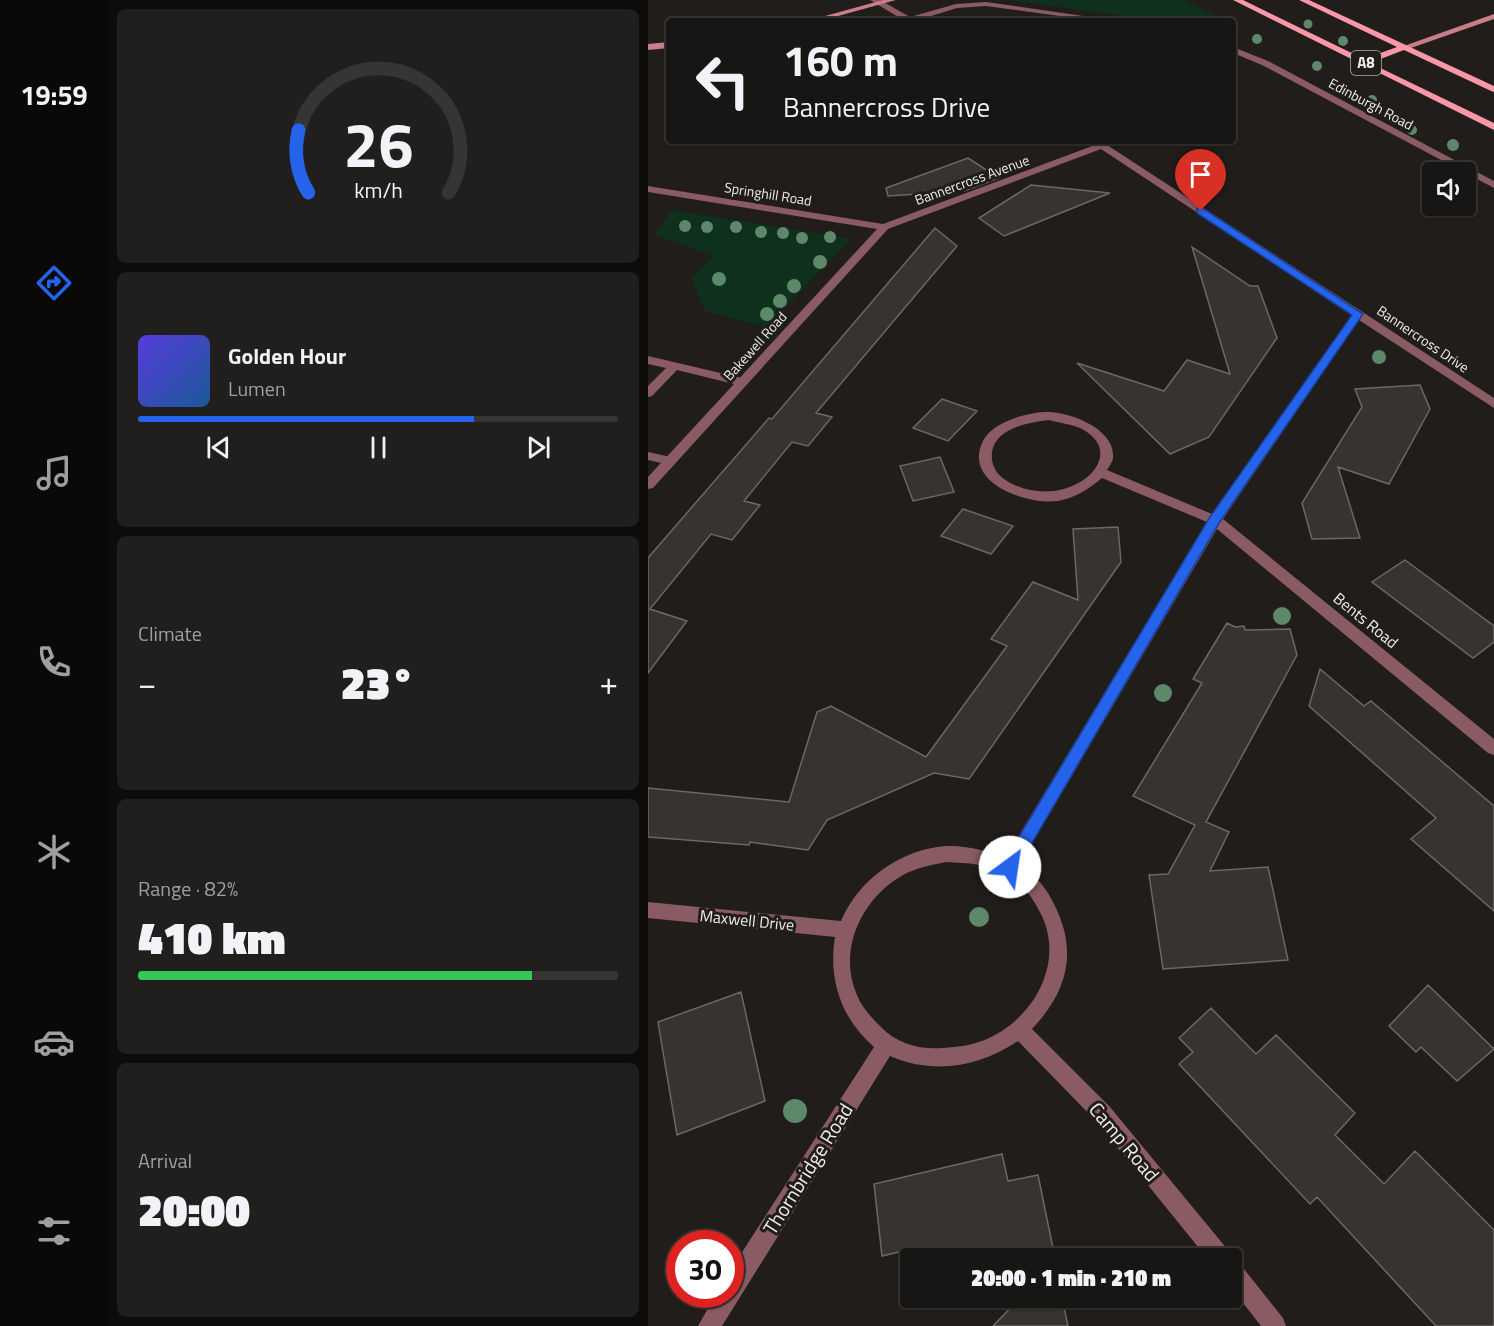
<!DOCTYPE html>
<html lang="en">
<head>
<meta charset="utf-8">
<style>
  body { margin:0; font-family:"Titillium Web",sans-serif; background:#211f1d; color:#f1f3f6; height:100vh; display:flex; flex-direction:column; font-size:22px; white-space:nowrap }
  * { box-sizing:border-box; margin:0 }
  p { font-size:20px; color:#9f9fa0 }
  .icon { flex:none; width:33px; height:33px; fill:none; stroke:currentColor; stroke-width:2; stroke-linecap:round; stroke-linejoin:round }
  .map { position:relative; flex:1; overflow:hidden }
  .panel { display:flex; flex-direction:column; gap:9px; padding:9px; background:#0d0c0b; width:540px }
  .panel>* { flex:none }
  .hud { position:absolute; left:18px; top:18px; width:570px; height:126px; border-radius:6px; box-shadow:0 2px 4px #0004,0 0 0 2px #363534; background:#181614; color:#f1f3f6; overflow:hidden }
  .fabs { position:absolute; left:774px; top:162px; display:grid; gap:12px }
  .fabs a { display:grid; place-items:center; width:54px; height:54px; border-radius:6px; background:#181614; box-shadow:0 2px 4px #0004,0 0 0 2px #363534; font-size:30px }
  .speed { position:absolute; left:18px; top:1230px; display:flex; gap:12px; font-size:30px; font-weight:700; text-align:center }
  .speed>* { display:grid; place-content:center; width:78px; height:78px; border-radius:50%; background:#181614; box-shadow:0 2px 4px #0004,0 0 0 2px #363534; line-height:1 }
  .speed .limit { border:9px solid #d22; background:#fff; color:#111 }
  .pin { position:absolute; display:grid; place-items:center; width:51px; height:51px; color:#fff; margin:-62px -26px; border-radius:50% 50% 50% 0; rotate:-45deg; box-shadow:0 0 6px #0007 }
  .pin .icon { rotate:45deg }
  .me { position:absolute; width:66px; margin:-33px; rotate:31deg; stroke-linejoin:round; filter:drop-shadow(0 0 4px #0008) }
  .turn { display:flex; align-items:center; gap:21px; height:126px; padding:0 18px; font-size:27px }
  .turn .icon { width:78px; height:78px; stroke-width:2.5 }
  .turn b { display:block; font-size:42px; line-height:51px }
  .big { font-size:45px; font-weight:800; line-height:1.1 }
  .panel .card { flex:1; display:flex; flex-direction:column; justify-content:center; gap:9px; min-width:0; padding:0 21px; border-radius:9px; background:#211f1d }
  .panel .dial { align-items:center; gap:0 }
  .dial svg { height:156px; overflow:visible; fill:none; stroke:#363534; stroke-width:7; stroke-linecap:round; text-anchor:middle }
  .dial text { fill:#f1f3f6; stroke:none }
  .song { display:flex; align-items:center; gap:18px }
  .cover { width:72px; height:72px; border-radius:9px; background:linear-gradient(135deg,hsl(250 70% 55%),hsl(210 70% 35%)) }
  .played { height:6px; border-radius:3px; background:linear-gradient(90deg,#2563eb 70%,#363534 70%) }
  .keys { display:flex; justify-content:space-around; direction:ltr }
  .heat { display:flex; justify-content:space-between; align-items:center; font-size:33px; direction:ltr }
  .charge { height:9px; border-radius:4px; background:linear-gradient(90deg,#34c759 82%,#363534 0) }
  .trip { position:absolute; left:252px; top:1248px; width:342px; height:60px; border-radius:6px; background:#181614; box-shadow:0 2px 4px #0004,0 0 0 2px #363534; font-weight:800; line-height:60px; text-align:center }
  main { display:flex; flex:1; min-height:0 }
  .tab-bar { display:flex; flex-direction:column; width:108px; justify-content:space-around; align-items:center; background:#0a0908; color:#9f9fa0 }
  .tab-bar .icon { width:42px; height:42px }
  .tab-bar .on { color:#2563eb }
  .tab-bar b { font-size:27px; color:#f1f3f6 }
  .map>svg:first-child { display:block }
  .green { fill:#0f301d }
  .building { fill:#37342f; stroke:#6c6864; stroke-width:1.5 }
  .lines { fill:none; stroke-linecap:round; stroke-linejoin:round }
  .lane { fill:#8a5b62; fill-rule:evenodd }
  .street { fill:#8a5b62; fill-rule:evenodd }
  .secondary { fill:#c87d89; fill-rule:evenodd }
  .primary { fill:#f997a8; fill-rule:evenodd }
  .tree { fill:#5d886a }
  .route { fill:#2563eb; stroke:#184099; stroke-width:1.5 }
  .labels { text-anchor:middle; stroke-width:6; stroke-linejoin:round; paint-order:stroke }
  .far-street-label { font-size:14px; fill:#efedea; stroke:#201d1a }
  .shield { fill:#201d1a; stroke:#b1afac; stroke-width:1.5 }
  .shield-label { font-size:15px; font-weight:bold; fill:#efedea }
  .street-label { font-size:16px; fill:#efedea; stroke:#201d1a }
  .near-street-label { font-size:20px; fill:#efedea; stroke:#201d1a }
</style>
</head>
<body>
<main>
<nav class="tab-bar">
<b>19:59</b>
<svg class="icon on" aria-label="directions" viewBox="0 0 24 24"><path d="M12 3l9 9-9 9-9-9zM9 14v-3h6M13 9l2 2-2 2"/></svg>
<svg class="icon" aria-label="music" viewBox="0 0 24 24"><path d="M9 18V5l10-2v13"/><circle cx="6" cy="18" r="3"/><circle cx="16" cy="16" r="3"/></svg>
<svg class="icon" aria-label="phone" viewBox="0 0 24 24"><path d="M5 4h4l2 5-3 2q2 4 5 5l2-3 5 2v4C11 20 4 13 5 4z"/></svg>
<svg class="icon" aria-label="climate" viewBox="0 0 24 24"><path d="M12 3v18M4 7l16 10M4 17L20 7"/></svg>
<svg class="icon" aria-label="car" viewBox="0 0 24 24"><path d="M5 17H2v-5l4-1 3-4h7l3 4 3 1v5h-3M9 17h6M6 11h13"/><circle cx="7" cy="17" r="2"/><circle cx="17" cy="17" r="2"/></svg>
<svg class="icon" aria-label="filters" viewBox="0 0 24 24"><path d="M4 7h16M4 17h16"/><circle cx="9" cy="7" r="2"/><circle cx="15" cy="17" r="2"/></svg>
</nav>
<section class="panel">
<div class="card dial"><svg viewBox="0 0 100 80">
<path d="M14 69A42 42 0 1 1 86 69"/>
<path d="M14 69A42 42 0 0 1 9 37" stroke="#2563eb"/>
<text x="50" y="56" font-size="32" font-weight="700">26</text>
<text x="50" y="72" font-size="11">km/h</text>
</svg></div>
<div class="card">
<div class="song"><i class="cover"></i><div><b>Golden Hour</b><p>Lumen</p></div></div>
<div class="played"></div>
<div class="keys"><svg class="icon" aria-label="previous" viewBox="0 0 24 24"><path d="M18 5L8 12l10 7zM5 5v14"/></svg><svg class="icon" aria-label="pause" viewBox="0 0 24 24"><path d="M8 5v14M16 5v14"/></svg><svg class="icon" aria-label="next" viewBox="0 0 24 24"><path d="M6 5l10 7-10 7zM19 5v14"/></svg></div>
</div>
<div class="card"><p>Climate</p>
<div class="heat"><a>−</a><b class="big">23°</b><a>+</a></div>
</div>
<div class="card"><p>Range · 82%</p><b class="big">410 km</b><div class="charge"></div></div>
<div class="card"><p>Arrival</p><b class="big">20:00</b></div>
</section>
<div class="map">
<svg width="846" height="1326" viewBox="0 0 846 1326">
  <rect width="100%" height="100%" fill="#201d1a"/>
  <path class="green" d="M 359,0 L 537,0 L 578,21 L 513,21 Z
    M 24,210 L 203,239 L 118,327 L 57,311 L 43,278 L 66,256 L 6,235 Z"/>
  <path class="building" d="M 320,158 L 351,178 L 316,191 L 240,196 L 238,188 Z
    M 383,185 L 462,193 L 356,236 L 331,218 Z
    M 287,228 L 309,246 L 168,413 L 184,417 L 160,446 L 144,442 L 96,501 L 112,505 L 84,540 L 63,534 L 2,609 L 39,621 L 0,673 L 0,558 L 121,418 L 124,419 Z
    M 544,247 L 602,286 L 610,286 L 629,338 L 561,437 L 522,454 L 429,363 L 516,391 L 539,360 L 582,374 Z
    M 772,385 L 782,409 L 741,484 L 690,467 L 712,538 L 664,539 L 654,503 L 714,407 L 707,389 Z
    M 294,399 L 329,411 L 300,441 L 265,428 Z
    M 292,457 L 306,492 L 265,501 L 252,466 Z
    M 315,509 L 365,526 L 343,554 L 293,536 Z
    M 470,527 L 473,562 L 321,779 L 286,773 L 179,820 L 160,850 L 102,842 L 101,845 L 0,837 L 0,788 L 141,802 L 169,712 L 183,706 L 278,757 L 359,646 L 343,639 L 385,582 L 430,600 L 425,529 Z
    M 757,560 L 846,626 L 846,642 L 825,658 L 724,582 Z
    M 579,623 L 587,627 L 596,626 L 597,630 L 642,629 L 649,655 L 558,822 L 581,832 L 562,871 L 620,867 L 640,960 L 515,969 L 501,875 L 520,874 L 547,825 L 485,796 L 554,683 L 545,679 Z
    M 672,669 L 716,706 L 723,701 L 846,806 L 846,911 L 763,839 L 788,818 L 661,706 Z
    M 780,985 L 846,1049 L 809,1081 L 773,1047 L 768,1052 L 741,1026 Z
    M 93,992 L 117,1101 L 29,1135 L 10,1022 Z
    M 563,1008 L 608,1054 L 628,1035 L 707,1113 L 687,1135 L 736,1184 L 767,1151 L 846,1230 L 846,1326 L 788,1326 L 669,1197 L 662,1204 L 531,1064 L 545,1052 L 531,1038 Z
    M 354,1154 L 360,1181 L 390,1175 L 407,1258 L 265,1258 L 264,1249 L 234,1256 L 226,1184 Z
    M 372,1298 L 414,1298 L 420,1326 L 345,1326 Z"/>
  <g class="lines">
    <path class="lane" d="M 0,356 L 94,378 L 100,382 L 94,386 L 29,370 L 4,396 L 0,397 L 0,386 L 18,368 L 0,364 Z
      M 0,452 L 27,458 L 28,461 L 22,465 L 0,460 Z"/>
    <path class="street" d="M 222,0 L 232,0 L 262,17 L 308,4 L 338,2 L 470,21 L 448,21 L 338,6 L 309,8 L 267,21 L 257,21 Z
      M 585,47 L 620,61 L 846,181 L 846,188 L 614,65 L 585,53 Z
      M 442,141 L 453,141 L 846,398 L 846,408 L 711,320 L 575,519 L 846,739 L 846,755 L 840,753 L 569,529 L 372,864 C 388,875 399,889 407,906 C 430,953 419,992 384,1029 L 462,1107 L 580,1250 L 583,1258 L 559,1258 L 448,1121 L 370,1041 C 331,1067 286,1075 242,1056 L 74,1326 L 50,1326 L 68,1294 L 82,1294 L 82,1271 L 226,1047 C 193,1018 180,980 187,937 L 0,918 L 0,902 L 193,921 C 210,880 253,849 298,846 C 317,845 340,851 358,857 L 559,522 L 454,478 C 441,489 427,498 410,501 C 379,505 314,483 335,441 C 344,422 379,412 400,412 C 422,412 468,429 465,458 C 465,461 461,467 459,470 L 564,514 L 704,315 L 453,149 L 240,229 L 5,488 L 0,489 L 0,477 L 229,229 L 0,192 L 0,186 L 235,224 L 447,145 ZM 401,420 C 411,423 423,424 432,428 C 489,456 414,518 356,479 C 349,474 345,467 344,460 C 341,429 378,423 401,420 ZM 298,862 C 319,863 341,864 359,874 C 375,883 386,900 394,916 C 416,964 386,1018 339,1039 C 325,1045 311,1047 295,1048 C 273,1050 249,1044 233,1027 C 224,1018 214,1008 209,995 C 189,950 214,898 255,875 C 268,868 283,865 298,862 Z
      M 584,1261 L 592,1264 L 635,1318 L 638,1326 L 613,1326 L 584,1289 Z"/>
    <path class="secondary" d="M 235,0 L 248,0 L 172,21 L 159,21 Z
      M 846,14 L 846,19 L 760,49 L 753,47 Z
      M 21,42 L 21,48 L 0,50 L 0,44 Z"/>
    <path class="primary" d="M 585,0 L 595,0 L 716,59 L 749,47 L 651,0 L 661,0 L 846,86 L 846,92 L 843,91 L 756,50 L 722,63 L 846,123 L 846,130 Z"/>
  </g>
  <g class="tree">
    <circle cx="660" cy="24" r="4.5"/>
    <circle cx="609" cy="39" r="5"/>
    <circle cx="695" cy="41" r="5"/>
    <circle cx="669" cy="66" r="5"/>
    <circle cx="724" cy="100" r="5"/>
    <circle cx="764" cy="130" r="5"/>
    <circle cx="805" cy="145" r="6"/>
    <circle cx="37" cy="226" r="6"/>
    <circle cx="59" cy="227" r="6"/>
    <circle cx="88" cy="227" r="6"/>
    <circle cx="113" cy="232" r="6"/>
    <circle cx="135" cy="233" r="6"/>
    <circle cx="182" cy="237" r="6"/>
    <circle cx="154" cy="238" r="6"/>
    <circle cx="172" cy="262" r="7"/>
    <circle cx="71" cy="279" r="7"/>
    <circle cx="146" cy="286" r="7"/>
    <circle cx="132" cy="301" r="7"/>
    <circle cx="119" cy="314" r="7"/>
    <circle cx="731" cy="357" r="7"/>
    <circle cx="634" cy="616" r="9"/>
    <circle cx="515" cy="693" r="9"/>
    <circle cx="331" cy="917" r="10"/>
    <circle cx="147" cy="1111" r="12"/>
  </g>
  <path class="route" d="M 549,209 L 556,209 L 715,314 L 571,523 L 367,872 L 362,874 L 356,872 L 354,867 L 356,862 L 562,517 L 704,315 L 549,213 Z"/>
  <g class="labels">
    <g class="far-street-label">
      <text transform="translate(723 104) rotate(28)" y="5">Edinburgh Road</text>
      <text transform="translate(324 180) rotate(-20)" y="5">Bannercross Avenue</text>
      <text transform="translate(120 194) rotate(9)" y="5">Springhill Road</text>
      <text transform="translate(775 339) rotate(34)" y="5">Bannercross Drive</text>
      <text transform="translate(107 346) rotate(-48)" y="5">Bakewell Road</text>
    </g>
    <rect class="shield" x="703" y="51" width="30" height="24" rx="4.5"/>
    <g class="shield-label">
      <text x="718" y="68">A8</text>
    </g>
    <g class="street-label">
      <text transform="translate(718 620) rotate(39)" y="6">Bents Road</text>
      <text transform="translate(99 920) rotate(6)" y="6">Maxwell Drive</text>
    </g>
    <g class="near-street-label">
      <text transform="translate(476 1142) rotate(50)" y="7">Camp Road</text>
      <text transform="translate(160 1169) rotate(-58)" y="7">Thornbridge Road</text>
    </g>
  </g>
</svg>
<div class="fabs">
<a><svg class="icon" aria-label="sound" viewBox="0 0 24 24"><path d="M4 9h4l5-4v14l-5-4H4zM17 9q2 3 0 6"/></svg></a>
</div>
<div class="speed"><div class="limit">30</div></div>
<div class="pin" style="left:553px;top:211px;background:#d93025"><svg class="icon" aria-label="arrive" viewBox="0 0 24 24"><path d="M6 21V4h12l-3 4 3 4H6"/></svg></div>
<svg class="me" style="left:362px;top:867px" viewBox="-20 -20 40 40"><circle r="19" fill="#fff"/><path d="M0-13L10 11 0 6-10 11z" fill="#2563eb"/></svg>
<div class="trip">20:00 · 1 min · 210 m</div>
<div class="hud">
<div class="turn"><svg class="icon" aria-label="left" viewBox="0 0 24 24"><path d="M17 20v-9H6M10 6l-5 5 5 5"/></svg><div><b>160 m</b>Bannercross Drive</div></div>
</div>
</div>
</main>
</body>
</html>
